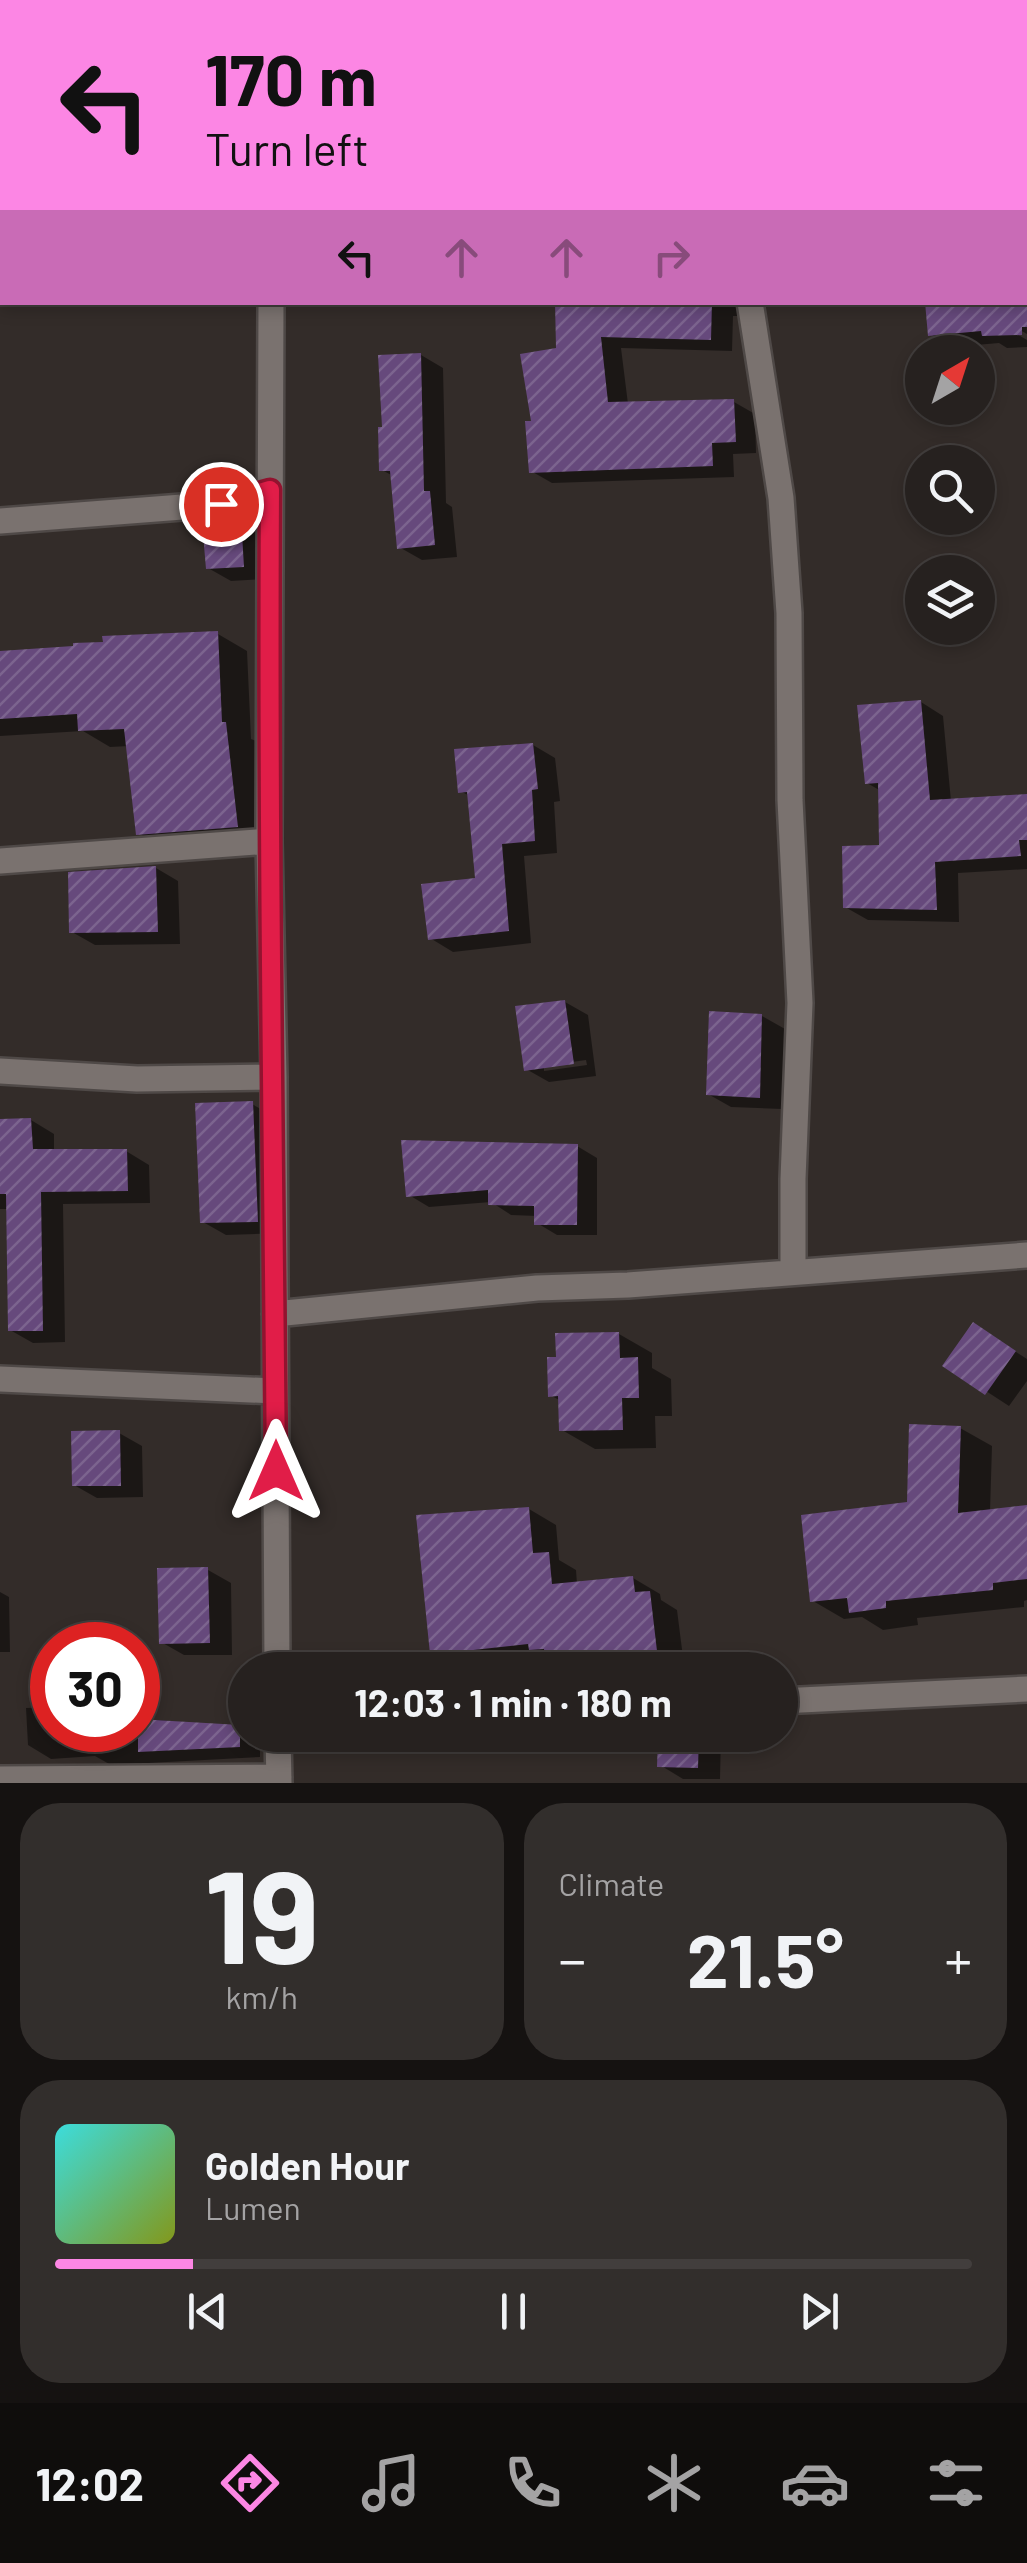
<!DOCTYPE html>
<html lang="en">
<head>
<meta charset="utf-8">
<style>
  body { margin:0; font-family:Barlow,sans-serif; background:#322e2c; color:#f1f3f6; height:100vh; display:flex; flex-direction:column; font-size:38px; white-space:nowrap }
  * { box-sizing:border-box; margin:0 }
  p { font-size:32px; color:#a4a3a4 }
  .icon { flex:none; width:55px; height:55px; fill:none; stroke:currentColor; stroke-width:2; stroke-linecap:round; stroke-linejoin:round }
  .map { position:relative; height:1783px; overflow:hidden }
  .side { display:flex; flex-direction:column; gap:20px; padding:20px; background:#151211; flex:1 }
  .side>* { flex:none }
  .top-card { position:absolute; left:0px; top:0px; width:1028px; height:305px; box-shadow:0 5px 15px #0003,0 0 0 2px #423e3d; background:#fc86e4; color:#111; overflow:hidden }
  .needle { width:65px; rotate:39deg }
  .controls { position:absolute; left:905px; top:335px; display:grid; gap:20px }
  .controls a { display:grid; place-items:center; width:90px; height:90px; border-radius:50%; background:#26211f; box-shadow:0 5px 15px #0003,0 0 0 2px #423e3d; font-size:50px }
  .speed { position:absolute; left:30px; top:1622px; display:flex; gap:20px; font-size:50px; font-weight:700; text-align:center }
  .speed>* { display:grid; place-content:center; width:130px; height:130px; border-radius:50%; background:#26211f; box-shadow:0 5px 15px #0003,0 0 0 2px #423e3d; line-height:1 }
  .speed .limit { border:15px solid #d22; background:#fff; color:#111 }
  .pin { position:absolute; display:grid; place-items:center; width:85px; height:85px; color:#fff; margin:-42px; border:5px solid #fff; border-radius:50%; box-shadow:0 2px 10px #0007 }
  .me { position:absolute; width:110px; margin:-55px; rotate:0deg; stroke-linejoin:round; filter:drop-shadow(0 0 8px #0008) }
  .turn { display:flex; align-items:center; gap:35px; height:210px; padding:0 40px; font-size:45px }
  .turn .icon { width:130px; height:130px; stroke-width:2.5 }
  .turn b { display:block; font-size:70px; line-height:85px }
  .lanes { display:flex; align-items:center; height:95px; padding:0 40px; background:#0003; justify-content:center; gap:50px; direction:ltr }
  .lanes .off { opacity:.35 }
  .big { font-size:75px; font-weight:700; line-height:1.1 }
  .side .tile { flex:1; display:flex; flex-direction:column; justify-content:center; gap:15px; min-width:0; padding:0 35px; border-radius:40px; background:#322e2c }
  .side .dial { align-items:center; gap:0 }
  .dial b { font-size:130px; line-height:1 }
  .song { display:flex; align-items:center; gap:30px }
  .cover { width:120px; height:120px; border-radius:15px; background:linear-gradient(135deg,hsl(180 70% 55%),hsl(70 70% 35%)) }
  .played { height:10px; border-radius:5px; background:linear-gradient(90deg,#fc86e4 15%,#423e3d 15%) }
  .keys { display:flex; justify-content:space-around; direction:ltr }
  .heat { display:flex; justify-content:space-between; align-items:center; font-size:55px; direction:ltr }
  .side .tiles { flex:1; display:grid; gap:20px; grid-template-columns:1fr 1fr }
  .tile:last-child { grid-column:span 2 }
  .trip { position:absolute; left:228px; top:1652px; width:570px; height:100px; border-radius:50px; background:#26211f; box-shadow:0 5px 15px #0003,0 0 0 2px #423e3d; font-weight:700; line-height:100px; text-align:center }
  .tab-bar { display:flex; height:160px; justify-content:space-around; align-items:center; background:#0f0d0c; color:#a4a3a4 }
  .tab-bar .icon { width:70px; height:70px }
  .tab-bar .active { color:#fc86e4 }
  .tab-bar b { font-size:45px; color:#f1f3f6 }
  .map>svg:first-child { display:block }
  .shadow { fill:#0007; fill-rule:evenodd }
  .building { fill:url(#building-hatch) }
  .lines { fill:none; stroke-linecap:round; stroke-linejoin:round }
  .minor-casing { stroke:#4f4947; stroke-width:30 }
  .minor { stroke:#7a726f; stroke-width:25 }
  .route-casing { stroke:#92132f; stroke-width:25 }
  .route { stroke:#e11d48; stroke-width:18 }
</style>
</head>
<body>
<div class="map">
<svg width="1027" height="1783" viewBox="0 0 1027 1783">
  <defs>
    <pattern id="building-hatch" width="6" height="6" patternUnits="userSpaceOnUse" patternTransform="scale(2.5)"><rect width="6" height="6" fill="#66497c"/><path d="M-1 1l2-2M0 6l6-6M5 7l2-2" fill="none" stroke="#7c648f"/></pattern>
  </defs>
  <rect width="100%" height="100%" fill="#332c29"/>
  <path class="shadow" d="M 185,0 L 247,0 L 247,2 L 186,2 Z
    M 398,0 L 820,0 L 820,2 L 398,2 Z
    M 948,0 L 1027,0 L 1027,78 L 1025,2 L 944,2 Z
    M 0,57 L 2,58 L 0,165 Z
    M 1025,282 L 1027,334 L 1013,326 L 1010,330 L 1027,340 L 1027,347 L 1007,348 L 999,343 L 953,347 L 930,334 L 1025,302 Z
    M 557,302 L 741,302 L 741,316 L 733,316 L 732,351 L 621,348 L 628,404 L 734,402 L 755,414 L 756,453 L 733,454 L 734,477 L 552,483 L 531,471 L 533,423 L 558,350 Z
    M 421,355 L 443,368 L 446,503 L 452,507 L 457,557 L 422,560 L 399,547 L 393,476 L 382,470 L 385,429 Z
    M 241,520 L 264,533 L 266,579 L 231,581 L 208,568 Z
    M 218,634 L 247,651 L 251,739 L 256,741 L 267,843 L 168,850 L 138,833 L 129,746 L 110,747 L 83,731 L 0,736 L 0,654 Z
    M 921,702 L 943,716 L 951,801 L 1027,796 L 1027,869 L 958,873 L 959,922 L 868,920 L 845,907 L 882,848 L 881,791 L 867,783 Z
    M 533,745 L 555,758 L 560,801 L 554,802 L 557,853 L 524,856 L 531,943 L 453,952 L 430,938 L 477,880 L 470,796 L 460,791 Z
    M 156,868 L 178,881 L 180,944 L 95,945 L 72,932 Z
    M 565,1002 L 588,1015 L 596,1076 L 549,1082 L 526,1069 ZM 586,1060 L 587,1065 L 544,1071 L 544,1066 Z
    M 762,1016 L 785,1029 L 782,1109 L 731,1107 L 708,1094 Z
    M 252,1104 L 275,1117 L 281,1233 L 226,1235 L 203,1222 Z
    M 31,1120 L 54,1134 L 54,1152 L 126,1151 L 149,1165 L 150,1203 L 63,1204 L 65,1342 L 33,1343 L 10,1330 L 9,1209 L 0,1209 L 0,1122 Z
    M 577,1146 L 597,1158 L 597,1235 L 557,1235 L 537,1223 L 537,1216 L 511,1215 L 491,1202 L 429,1207 L 409,1195 Z
    M 974,1325 L 1027,1359 L 1027,1381 L 1009,1406 L 946,1365 Z
    M 619,1334 L 652,1353 L 652,1368 L 671,1379 L 672,1416 L 655,1416 L 656,1448 L 595,1449 L 562,1430 L 561,1401 L 550,1395 Z
    M 960,1428 L 992,1446 L 990,1512 L 1027,1508 L 1027,1600 L 1024,1601 L 1024,1607 L 917,1618 L 918,1625 L 883,1630 L 862,1617 L 844,1619 L 813,1601 L 909,1505 Z
    M 119,1433 L 142,1446 L 143,1497 L 97,1498 L 74,1485 Z
    M 529,1509 L 556,1525 L 559,1560 L 576,1570 L 577,1584 L 633,1578 L 660,1594 L 661,1600 L 677,1610 L 684,1665 L 638,1670 L 565,1670 L 547,1660 L 491,1666 L 491,1670 L 447,1670 L 433,1662 Z
    M 208,1570 L 231,1583 L 232,1655 L 184,1655 L 161,1642 Z
    M 0,1580 L 0,1592 L 9,1597 L 10,1652 L 0,1652 Z
    M 52,1707 L 52,1730 L 138,1730 L 138,1722 L 160,1720 L 239,1728 L 245,1735 L 260,1740 L 260,1757 L 111,1765 L 95,1756 L 51,1759 L 28,1745 L 26,1708 Z
    M 660,1735 L 721,1735 L 720,1779 L 683,1779 L 660,1765 Z"/>
  <path class="building" d="M 555,302 L 712,302 L 711,340 L 601,337 L 608,402 L 734,399 L 736,442 L 712,443 L 713,466 L 529,473 L 525,421 L 531,421 L 520,354 L 556,348 Z
    M 925,302 L 1027,302 L 1027,327 L 1022,327 L 1022,335 L 982,336 L 981,331 L 928,336 Z
    M 421,353 L 424,491 L 430,491 L 435,545 L 397,549 L 390,471 L 379,471 L 378,427 L 382,427 L 378,355 Z
    M 241,517 L 244,567 L 206,569 L 202,522 Z
    M 218,631 L 222,722 L 226,722 L 238,827 L 136,835 L 124,729 L 78,731 L 77,714 L 0,719 L 0,651 L 73,646 L 73,643 L 103,642 L 102,636 Z
    M 921,700 L 930,800 L 1027,794 L 1027,840 L 1019,840 L 1021,856 L 935,862 L 937,910 L 843,908 L 842,846 L 879,845 L 878,783 L 865,784 L 857,705 Z
    M 533,743 L 538,789 L 532,790 L 535,841 L 502,844 L 509,931 L 428,940 L 421,884 L 475,878 L 467,792 L 458,793 L 454,749 Z
    M 156,866 L 158,932 L 69,933 L 68,872 Z
    M 565,1000 L 574,1064 L 524,1071 L 515,1006 Z
    M 709,1011 L 762,1014 L 760,1098 L 706,1095 Z
    M 253,1101 L 258,1222 L 200,1223 L 195,1103 Z
    M 31,1118 L 33,1149 L 127,1149 L 128,1191 L 41,1192 L 43,1331 L 8,1331 L 6,1194 L 0,1194 L 0,1119 Z
    M 401,1140 L 578,1144 L 577,1225 L 534,1225 L 534,1206 L 488,1205 L 488,1190 L 406,1197 Z
    M 973,1322 L 1016,1351 L 985,1395 L 942,1366 Z
    M 619,1332 L 620,1358 L 638,1357 L 639,1398 L 622,1398 L 623,1430 L 559,1431 L 558,1396 L 548,1397 L 547,1357 L 556,1357 L 555,1333 Z
    M 909,1424 L 961,1426 L 958,1513 L 1027,1505 L 1027,1579 L 993,1583 L 993,1590 L 886,1601 L 886,1608 L 849,1613 L 847,1598 L 810,1602 L 801,1515 L 907,1502 Z
    M 120,1430 L 121,1486 L 72,1486 L 71,1431 Z
    M 529,1507 L 533,1553 L 549,1552 L 552,1584 L 633,1576 L 635,1592 L 650,1591 L 657,1651 L 545,1662 L 544,1649 L 529,1650 L 528,1644 L 464,1651 L 465,1661 L 431,1664 L 416,1515 Z
    M 208,1567 L 210,1643 L 159,1644 L 157,1568 Z
    M 138,1719 L 240,1725 L 240,1747 L 138,1752 Z
    M 658,1735 L 699,1735 L 698,1768 L 657,1767 Z"/>
  <g class="lines">
    <g class="minor-casing">
      <path id="minor" d="M 255,0 L 255,2
        M 1025,111 L 1027,109
        M 271,302 L 269,841 L 274,1077 L 277,1670
        M 750,302 L 781,498 L 789,613 L 790,800 L 800,1003 L 793,1179 L 793,1271
        M 0,521 L 221,504 L 270,490
        M 0,861 L 269,841
        M 0,1071 L 137,1079 L 274,1077
        M 275,1314 L 537,1288 L 628,1285 L 1027,1255
        M 0,1379 L 275,1391
        M 780,1701 L 1027,1689
        M 278,1735 L 279,1783
        M 0,1779 L 279,1777"/>
    </g>
    <use href="#minor" class="minor"/>
  </g>
  <g class="lines">
    <g class="route-casing">
      <path id="route" d="M 221,504 L 270,490 C 268,817 273,1144 276,1471"/>
    </g>
    <use href="#route" class="route"/>
  </g>
</svg>
<div class="controls">
<a><svg class="needle" viewBox="-14 -14 28 28"><path d="M0-13l5 13h-10z" fill="#e53935"/><path d="M0 13l5-13h-10z" fill="#a4a3a4"/></svg></a>
<a><svg class="icon" aria-label="search" viewBox="0 0 24 24"><circle cx="10" cy="10" r="6"/><path d="M15 15l6 6"/></svg></a>
<a><svg class="icon" aria-label="layers" viewBox="0 0 24 24"><path d="M12 4l9 5-9 5-9-5zM3 14l9 5 9-5"/></svg></a>
</div>
<div class="speed"><div class="limit">30</div></div>
<div class="pin" style="left:221px;top:504px;background:#d93025"><svg class="icon" aria-label="arrive" viewBox="0 0 24 24"><path d="M6 21V4h12l-3 4 3 4H6"/></svg></div>
<svg class="me" style="left:276px;top:1471px" viewBox="-20 -20 40 40"><path d="M0-17L14 15 0 8-14 15z" fill="#e11d48" stroke="#fff" stroke-width="4"/></svg>
<div class="trip">12:03 · 1 min · 180 m</div>
<div class="top-card">
<div class="turn"><svg class="icon" aria-label="left" viewBox="0 0 24 24"><path d="M17 20v-9H6M10 6l-5 5 5 5"/></svg><div><b>170 m</b>Turn left</div></div>
<div class="lanes"><svg class="icon" aria-label="left" viewBox="0 0 24 24"><path d="M17 20v-9H6M10 6l-5 5 5 5"/></svg><svg class="icon off" aria-label="ahead" viewBox="0 0 24 24"><path d="M12 20V5M6 11l6-6 6 6"/></svg><svg class="icon off" aria-label="ahead" viewBox="0 0 24 24"><path d="M12 20V5M6 11l6-6 6 6"/></svg><svg class="icon off" aria-label="right" viewBox="0 0 24 24"><path d="M7 20v-9h11M14 6l5 5-5 5"/></svg></div>
</div>
</div>
<section class="side">
<div class="tiles">
<div class="tile dial"><b>19</b><p>km/h</p></div>
<div class="tile"><p>Climate</p>
<div class="heat"><a>−</a><b class="big">21.5°</b><a>+</a></div>
</div>
<div class="tile">
<div class="song"><i class="cover"></i><div><b>Golden Hour</b><p>Lumen</p></div></div>
<div class="played"></div>
<div class="keys"><svg class="icon" aria-label="previous" viewBox="0 0 24 24"><path d="M18 5L8 12l10 7zM5 5v14"/></svg><svg class="icon" aria-label="pause" viewBox="0 0 24 24"><path d="M8 5v14M16 5v14"/></svg><svg class="icon" aria-label="next" viewBox="0 0 24 24"><path d="M6 5l10 7-10 7zM19 5v14"/></svg></div>
</div>
</div>
</section>
<nav class="tab-bar">
<b>12:02</b>
<svg class="icon active" aria-label="directions" viewBox="0 0 24 24"><path d="M12 3l9 9-9 9-9-9zM9 14v-3h6M13 9l2 2-2 2"/></svg>
<svg class="icon" aria-label="music" viewBox="0 0 24 24"><path d="M9 18V5l10-2v13"/><circle cx="6" cy="18" r="3"/><circle cx="16" cy="16" r="3"/></svg>
<svg class="icon" aria-label="phone" viewBox="0 0 24 24"><path d="M5 4h4l2 5-3 2q2 4 5 5l2-3 5 2v4C11 20 4 13 5 4z"/></svg>
<svg class="icon" aria-label="climate" viewBox="0 0 24 24"><path d="M12 3v18M4 7l16 10M4 17L20 7"/></svg>
<svg class="icon" aria-label="car" viewBox="0 0 24 24"><path d="M5 17H2v-5l4-1 3-4h7l3 4 3 1v5h-3M9 17h6M6 11h13"/><circle cx="7" cy="17" r="2"/><circle cx="17" cy="17" r="2"/></svg>
<svg class="icon" aria-label="filters" viewBox="0 0 24 24"><path d="M4 7h16M4 17h16"/><circle cx="9" cy="7" r="2"/><circle cx="15" cy="17" r="2"/></svg>
</nav>
</body>
</html>
